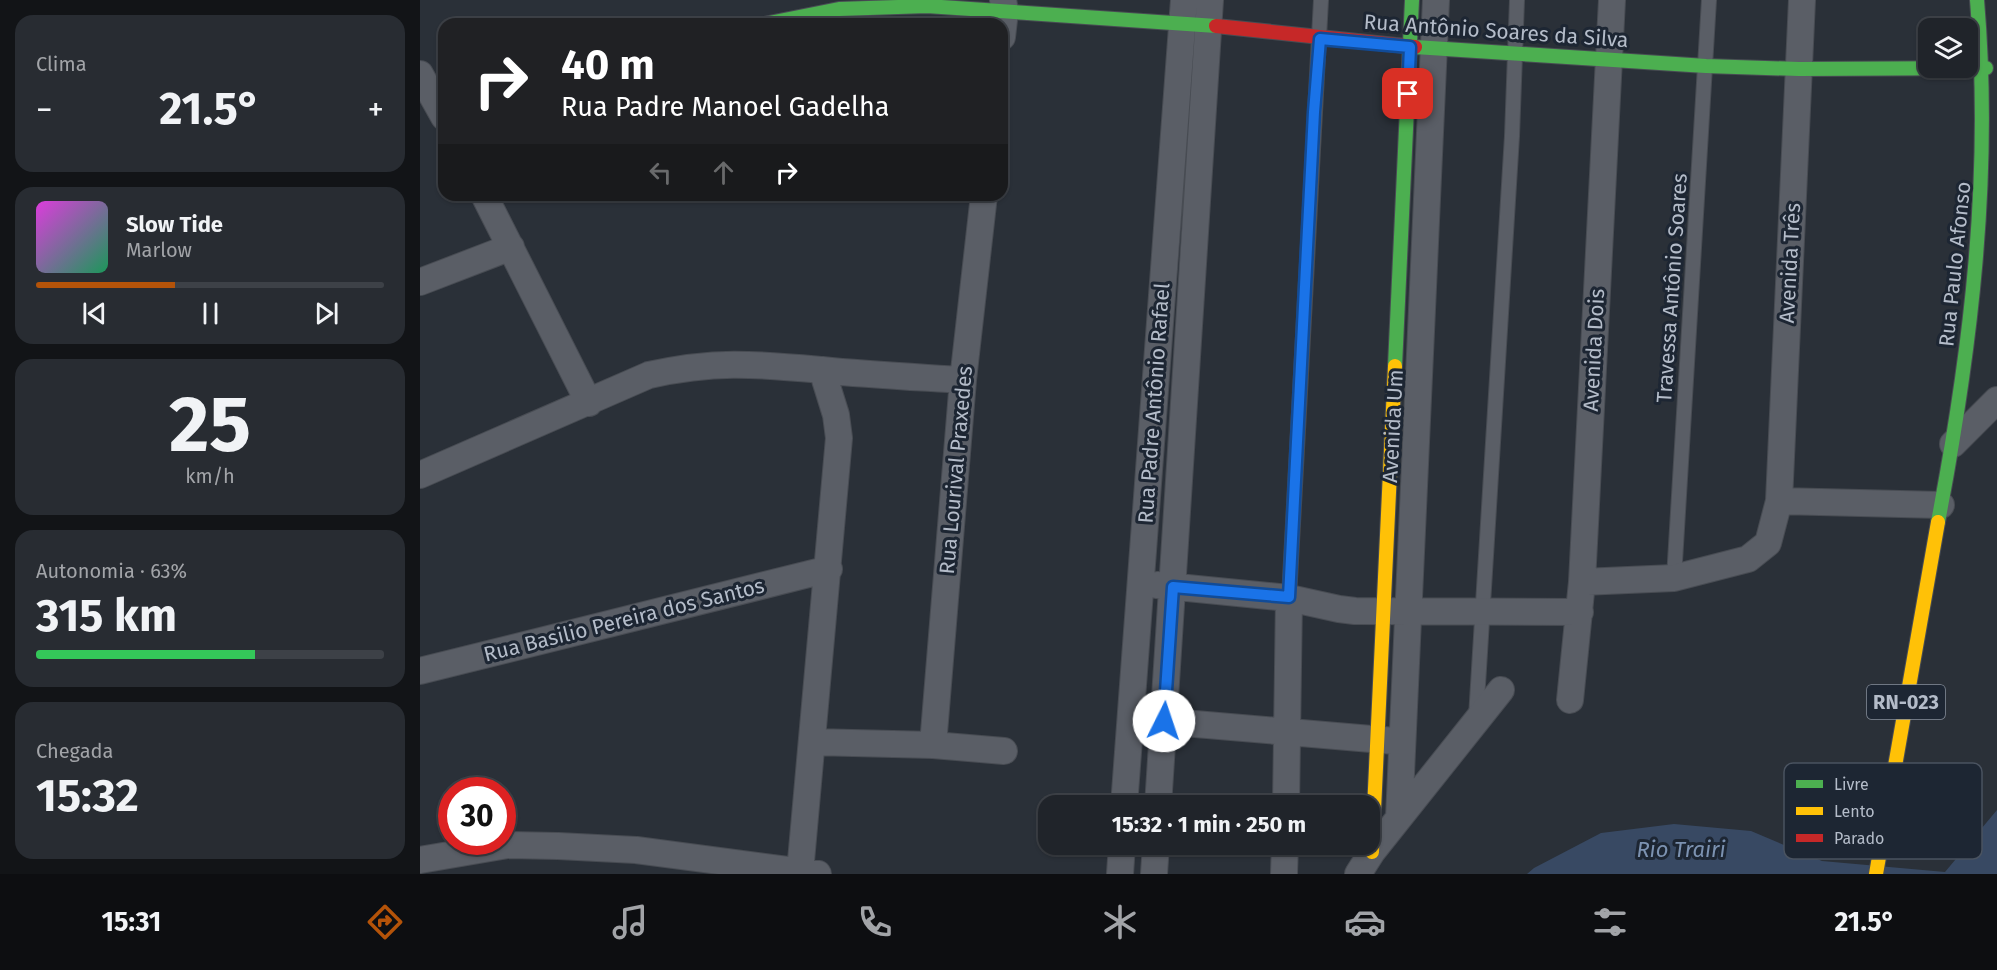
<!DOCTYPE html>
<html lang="pt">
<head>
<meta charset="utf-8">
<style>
  body { margin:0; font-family:"Fira Sans",sans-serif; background:#282c32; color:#f1f3f6; height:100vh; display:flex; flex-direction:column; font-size:22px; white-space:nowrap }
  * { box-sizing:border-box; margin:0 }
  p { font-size:20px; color:#a2a4a8 }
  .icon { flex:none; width:33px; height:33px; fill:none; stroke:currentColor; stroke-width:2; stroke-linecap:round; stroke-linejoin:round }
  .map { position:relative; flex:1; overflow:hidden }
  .sheet { display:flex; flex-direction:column; gap:15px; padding:15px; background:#121417; width:420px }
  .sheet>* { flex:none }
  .guide { position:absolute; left:18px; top:18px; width:570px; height:183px; border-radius:18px; box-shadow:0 2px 4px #0004,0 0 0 2px #3d4147; background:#202124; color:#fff; overflow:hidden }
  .fabs { position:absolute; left:1498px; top:18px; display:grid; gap:12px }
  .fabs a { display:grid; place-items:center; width:60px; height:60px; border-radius:12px; background:#20242a; box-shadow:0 2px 4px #0004,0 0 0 2px #3d4147; font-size:30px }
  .speed { position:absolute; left:18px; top:777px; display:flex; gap:12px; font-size:30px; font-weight:700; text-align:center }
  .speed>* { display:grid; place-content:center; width:78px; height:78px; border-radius:50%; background:#20242a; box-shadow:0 2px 4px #0004,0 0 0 2px #3d4147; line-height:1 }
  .speed .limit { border:9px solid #d22; background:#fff; color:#111 }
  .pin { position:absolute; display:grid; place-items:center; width:51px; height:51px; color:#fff; margin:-26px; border-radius:12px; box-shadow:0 3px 9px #0006 }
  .me { position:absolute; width:66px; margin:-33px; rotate:4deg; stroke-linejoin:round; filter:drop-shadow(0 0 4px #0008) }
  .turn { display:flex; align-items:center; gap:21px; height:126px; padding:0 24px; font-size:27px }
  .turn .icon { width:78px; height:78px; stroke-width:2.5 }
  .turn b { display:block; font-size:42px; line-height:51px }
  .lanes { display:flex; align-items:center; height:57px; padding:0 24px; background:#0003; justify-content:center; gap:30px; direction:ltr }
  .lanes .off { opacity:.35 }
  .big { font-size:45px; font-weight:700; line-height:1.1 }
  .sheet .tile { flex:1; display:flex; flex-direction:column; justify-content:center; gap:9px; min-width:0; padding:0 21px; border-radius:18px; background:#282c32 }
  .sheet .dial { align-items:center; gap:0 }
  .dial b { font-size:78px; line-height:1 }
  .song { display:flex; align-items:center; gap:18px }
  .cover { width:72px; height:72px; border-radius:9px; background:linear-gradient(135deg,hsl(300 70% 55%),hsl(150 70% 35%)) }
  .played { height:6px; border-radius:3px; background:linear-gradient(90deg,#b45309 40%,#3d4147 40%) }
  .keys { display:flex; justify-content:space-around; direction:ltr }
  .heat { display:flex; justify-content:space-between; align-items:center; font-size:33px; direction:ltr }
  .charge { height:9px; border-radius:4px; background:linear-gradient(90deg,#34c759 63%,#3d4147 0) }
  .trip { position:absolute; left:618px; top:795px; width:342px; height:60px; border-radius:18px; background:#20242a; box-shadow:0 2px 4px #0004,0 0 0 2px #3d4147; font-weight:700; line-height:60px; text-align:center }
  .tabs { display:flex; height:96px; justify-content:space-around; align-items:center; background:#0d0e11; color:#a2a4a8 }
  .tabs .icon { width:42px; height:42px }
  .tabs .current { color:#b45309 }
  .tabs b { font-size:27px; color:#f1f3f6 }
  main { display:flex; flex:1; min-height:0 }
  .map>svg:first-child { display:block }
  .water { fill:#384963 }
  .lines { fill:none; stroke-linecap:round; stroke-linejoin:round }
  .lane-casing { stroke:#484c53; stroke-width:16 }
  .street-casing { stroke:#484c53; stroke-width:28 }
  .fast-casing { stroke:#484c53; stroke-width:16 }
  .slow-casing { stroke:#484c53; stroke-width:16 }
  .jam-casing { stroke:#484c53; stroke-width:16 }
  .lane { stroke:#5a5e66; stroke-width:14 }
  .street { stroke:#5a5e66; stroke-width:26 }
  .fast { stroke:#4caf50; stroke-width:14 }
  .slow { stroke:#ffc107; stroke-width:14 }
  .jam { stroke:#c62828; stroke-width:14 }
  .route-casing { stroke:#114b97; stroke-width:15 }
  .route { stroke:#1a73e8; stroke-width:10 }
  .labels { text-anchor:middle; stroke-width:6; stroke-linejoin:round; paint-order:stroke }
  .shield { fill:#1d2633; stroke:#878f9c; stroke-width:1.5 }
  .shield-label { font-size:20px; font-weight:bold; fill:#b4bcc9 }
  .street-label { font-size:21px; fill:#b4bcc9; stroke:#1d2633 }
  .water-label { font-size:22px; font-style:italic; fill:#7c92b1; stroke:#1d2633 }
  .key { fill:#1d2633; stroke:#4a5360; stroke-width:1.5 }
  .key-label { font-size:16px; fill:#b4bcc9 }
</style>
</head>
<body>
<main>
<section class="sheet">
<div class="tile"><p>Clima</p>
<div class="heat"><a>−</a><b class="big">21.5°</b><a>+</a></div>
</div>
<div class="tile">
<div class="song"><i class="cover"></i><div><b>Slow Tide</b><p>Marlow</p></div></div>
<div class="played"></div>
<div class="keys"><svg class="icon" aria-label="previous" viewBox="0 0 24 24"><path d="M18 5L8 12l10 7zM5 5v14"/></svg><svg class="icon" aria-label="pause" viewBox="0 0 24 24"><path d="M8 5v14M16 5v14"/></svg><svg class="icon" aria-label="next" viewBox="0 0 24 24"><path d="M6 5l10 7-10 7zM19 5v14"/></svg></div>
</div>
<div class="tile dial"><b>25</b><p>km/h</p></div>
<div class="tile"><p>Autonomia · 63%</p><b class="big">315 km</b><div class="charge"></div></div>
<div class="tile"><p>Chegada</p><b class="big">15:32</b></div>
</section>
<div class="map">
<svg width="1577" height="874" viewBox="0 0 1577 874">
  <rect width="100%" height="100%" fill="#2a3038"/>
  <path class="water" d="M 1577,810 L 1577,874 L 1107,874 L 1114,868 L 1181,833 L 1254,824 L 1331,831 L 1402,861 L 1525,872 Z"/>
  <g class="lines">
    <g class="lane-casing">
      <path id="lane" d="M 1254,578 L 1289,0
        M 869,598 L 901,0
        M 1056,717 L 1092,136 L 1097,0"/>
    </g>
    <g class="street-casing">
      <path id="street" d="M 582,37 L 585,11 L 583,0
        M 0,74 L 24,117
        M 64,195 L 169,403
        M 0,282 L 91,247
        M 1533,444 L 1577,400
        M 0,475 L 229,375 C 295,360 335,364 402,370 C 449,375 496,377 543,380
        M 1359,501 L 1521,505
        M 1162,582 L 1254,578 L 1328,559 L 1348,543 L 1359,501 L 1382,0
        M 737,585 L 869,598 L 919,609 L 935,611 L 1160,612
        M 0,671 L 409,569
        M 1150,700 L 1162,582 L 1192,0
        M 728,720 L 975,741
        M 393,742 L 513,745 L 584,751
        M 513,745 L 543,380 L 564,195
        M 704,806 L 764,0
        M 738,806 L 790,0
        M 866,806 L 869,598
        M 979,818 L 1016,0
        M 0,860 L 88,845 L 138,846 L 216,850 L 398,874
        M 380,872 L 419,438 L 416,415 L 402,370
        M 700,874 L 702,844
        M 734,874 L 736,844
        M 864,874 L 865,844
        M 938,874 L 952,852 L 1081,690"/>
    </g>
    <g class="fast-casing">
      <path id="fast" d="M 344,24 L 419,9 L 507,6 L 796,26
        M 995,47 L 1286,66 L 1379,69 L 1566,68
        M 975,366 L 992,0
        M 1518,522 C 1551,349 1572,176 1557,0"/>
    </g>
    <g class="slow-casing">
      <path id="slow" d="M 952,852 L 975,366
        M 1456,874 L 1518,522"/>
    </g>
    <g class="jam-casing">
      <path id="jam" d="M 796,26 L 995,47"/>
    </g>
    <use href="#lane" class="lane"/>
    <use href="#street" class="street"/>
    <use href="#fast" class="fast"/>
    <use href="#slow" class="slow"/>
    <use href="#jam" class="jam"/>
  </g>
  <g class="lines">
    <g class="route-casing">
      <path id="route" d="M 744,721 L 753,587 L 869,597 L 894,112 L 900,39 L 990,47 L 988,94"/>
    </g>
    <use href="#route" class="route"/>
  </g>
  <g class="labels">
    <rect class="shield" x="1447" y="685" width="78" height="34" rx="4.5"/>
    <g class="shield-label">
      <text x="1486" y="709">RN-023</text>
    </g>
    <g class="street-label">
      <text transform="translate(1076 31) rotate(4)" y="7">Rua Antônio Soares da Silva</text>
      <text transform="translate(1370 263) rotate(-87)" y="7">Avenida Três</text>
      <text transform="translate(1535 264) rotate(-84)" y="7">Rua Paulo Afonso</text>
      <text transform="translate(1252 288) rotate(-86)" y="7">Travessa Antônio Soares</text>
      <text transform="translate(1174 350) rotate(-87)" y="7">Avenida Dois</text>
      <text transform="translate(734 403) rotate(-86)" y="7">Rua Padre Antônio Rafael</text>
      <text transform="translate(973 426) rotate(-87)" y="7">Avenida Um</text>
      <text transform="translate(536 470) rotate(-85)" y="7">Rua Lourival Praxedes</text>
      <text transform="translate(204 620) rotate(-14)" y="7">Rua Basilio Pereira dos Santos</text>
    </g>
    <g class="water-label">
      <text x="1261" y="857">Rio Trairi</text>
    </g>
  </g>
  <rect x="1364" y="763" width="198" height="96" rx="9" class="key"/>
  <rect x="1376" y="780" width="27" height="8" fill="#4caf50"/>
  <rect x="1376" y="807" width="27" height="8" fill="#ffc107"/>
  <rect x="1376" y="834" width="27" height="8" fill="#c62828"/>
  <g class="key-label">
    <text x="1414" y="790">Livre</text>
    <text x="1414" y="817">Lento</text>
    <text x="1414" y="844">Parado</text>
  </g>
</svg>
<div class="fabs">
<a><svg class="icon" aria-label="layers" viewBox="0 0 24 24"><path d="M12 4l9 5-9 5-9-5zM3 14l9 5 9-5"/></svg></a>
</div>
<div class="speed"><div class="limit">30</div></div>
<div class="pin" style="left:988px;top:94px;background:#d93025"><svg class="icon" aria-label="arrive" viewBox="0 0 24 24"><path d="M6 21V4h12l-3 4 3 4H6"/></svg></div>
<svg class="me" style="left:744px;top:721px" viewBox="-20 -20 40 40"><circle r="19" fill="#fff"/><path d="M0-13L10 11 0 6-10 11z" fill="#1a73e8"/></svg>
<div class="trip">15:32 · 1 min · 250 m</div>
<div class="guide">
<div class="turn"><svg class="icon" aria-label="right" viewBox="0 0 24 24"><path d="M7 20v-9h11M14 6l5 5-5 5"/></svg><div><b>40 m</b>Rua Padre Manoel Gadelha</div></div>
<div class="lanes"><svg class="icon off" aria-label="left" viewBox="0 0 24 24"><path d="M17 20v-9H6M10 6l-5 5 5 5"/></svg><svg class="icon off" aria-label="ahead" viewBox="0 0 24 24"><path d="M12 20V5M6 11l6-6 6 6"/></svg><svg class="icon" aria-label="right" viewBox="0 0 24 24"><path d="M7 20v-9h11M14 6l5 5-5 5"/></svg></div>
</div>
</div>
</main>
<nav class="tabs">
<b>15:31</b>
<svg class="icon current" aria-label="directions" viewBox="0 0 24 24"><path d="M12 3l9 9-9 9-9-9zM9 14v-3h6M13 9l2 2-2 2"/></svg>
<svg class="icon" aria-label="music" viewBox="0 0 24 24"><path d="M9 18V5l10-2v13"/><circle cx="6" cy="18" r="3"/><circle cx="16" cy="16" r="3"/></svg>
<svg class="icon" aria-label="phone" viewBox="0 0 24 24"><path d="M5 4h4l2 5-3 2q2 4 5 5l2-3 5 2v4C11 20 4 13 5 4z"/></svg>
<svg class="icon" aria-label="climate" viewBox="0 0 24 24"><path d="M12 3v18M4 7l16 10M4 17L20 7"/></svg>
<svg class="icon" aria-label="car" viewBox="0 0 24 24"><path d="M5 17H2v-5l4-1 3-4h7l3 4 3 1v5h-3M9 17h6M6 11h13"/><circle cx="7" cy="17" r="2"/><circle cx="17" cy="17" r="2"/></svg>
<svg class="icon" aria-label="filters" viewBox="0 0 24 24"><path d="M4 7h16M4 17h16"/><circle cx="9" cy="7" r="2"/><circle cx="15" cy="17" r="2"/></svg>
<b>21.5°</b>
</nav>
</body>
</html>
